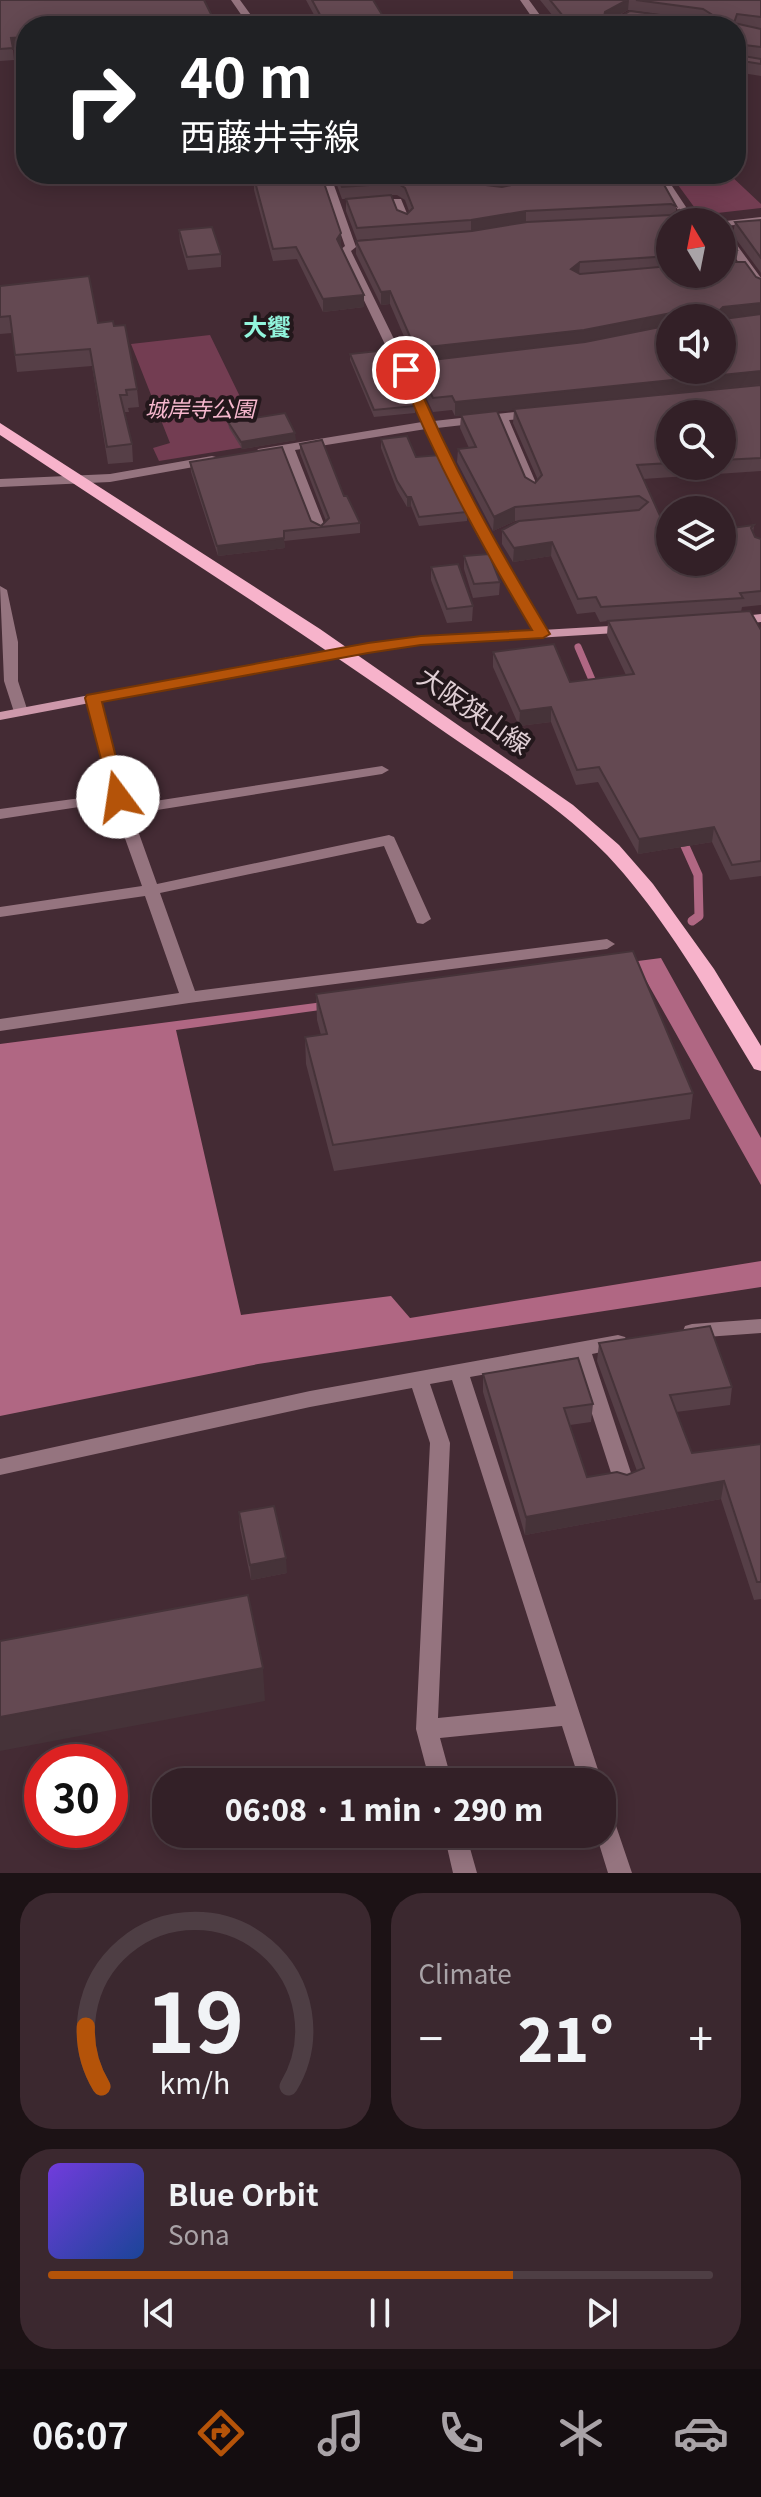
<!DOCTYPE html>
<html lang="en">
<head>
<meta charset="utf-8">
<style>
  body { margin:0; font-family:Georgia,"Noto Sans JP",serif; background:#3b282f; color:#f1f3f6; height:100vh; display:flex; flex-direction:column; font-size:30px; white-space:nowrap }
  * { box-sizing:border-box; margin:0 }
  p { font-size:26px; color:#a9a3a7 }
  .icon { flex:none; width:44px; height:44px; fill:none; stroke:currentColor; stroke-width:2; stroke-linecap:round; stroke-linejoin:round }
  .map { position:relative; height:1873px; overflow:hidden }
  .panel { display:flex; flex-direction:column; gap:20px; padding:20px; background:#1c1215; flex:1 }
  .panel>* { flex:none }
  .hud { position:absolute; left:16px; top:16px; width:730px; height:168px; border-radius:32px; box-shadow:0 4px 20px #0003,0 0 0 2px #4e3e44; background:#202124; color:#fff; overflow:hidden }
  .needle { width:52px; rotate:350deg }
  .controls { position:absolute; left:656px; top:208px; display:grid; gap:16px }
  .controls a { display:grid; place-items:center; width:80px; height:80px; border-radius:50%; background:#332027; box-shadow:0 4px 20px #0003,0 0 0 2px #4e3e44; font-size:40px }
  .speed { position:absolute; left:24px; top:1744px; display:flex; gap:16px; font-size:40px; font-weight:700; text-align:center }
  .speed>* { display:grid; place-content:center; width:104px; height:104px; border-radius:50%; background:#332027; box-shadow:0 4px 20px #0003,0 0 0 2px #4e3e44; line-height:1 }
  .speed .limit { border:12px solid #d22; background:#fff; color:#111 }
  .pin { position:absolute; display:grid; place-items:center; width:68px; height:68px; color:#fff; margin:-34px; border:4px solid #fff; border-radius:50%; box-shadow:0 2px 8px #0007 }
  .me { position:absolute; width:88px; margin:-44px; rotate:346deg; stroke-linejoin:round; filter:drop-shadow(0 0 6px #0008) }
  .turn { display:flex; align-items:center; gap:28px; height:168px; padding:0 32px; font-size:36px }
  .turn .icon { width:104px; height:104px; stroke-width:2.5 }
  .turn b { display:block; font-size:56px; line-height:68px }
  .big { font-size:60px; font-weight:800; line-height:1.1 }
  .panel .tile { flex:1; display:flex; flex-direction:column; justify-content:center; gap:12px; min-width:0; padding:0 28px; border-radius:32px; background:#3b282f }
  .panel .dial { align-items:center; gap:0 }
  .dial svg { height:208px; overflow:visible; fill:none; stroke:#4e3e44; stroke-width:7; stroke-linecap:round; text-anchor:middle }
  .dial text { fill:#f1f3f6; stroke:none }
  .song { display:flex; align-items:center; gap:24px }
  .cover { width:96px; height:96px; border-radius:12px; background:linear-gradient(135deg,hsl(260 70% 55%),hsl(220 70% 35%)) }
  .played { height:8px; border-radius:4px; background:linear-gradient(90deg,#b45309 70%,#4e3e44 70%) }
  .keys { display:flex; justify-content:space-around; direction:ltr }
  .heat { display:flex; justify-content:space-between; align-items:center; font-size:44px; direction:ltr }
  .panel .tiles { flex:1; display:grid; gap:20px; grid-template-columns:1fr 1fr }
  .tile:last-child { grid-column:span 2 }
  .trip { position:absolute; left:152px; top:1768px; width:464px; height:80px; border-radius:32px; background:#332027; box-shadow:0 4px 20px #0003,0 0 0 2px #4e3e44; font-weight:800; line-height:80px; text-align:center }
  .tabs { display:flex; height:128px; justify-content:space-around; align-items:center; background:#140d10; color:#a9a3a7 }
  .tabs .icon { width:56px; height:56px }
  .tabs .current { color:#b45309 }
  .tabs b { font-size:36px; color:#f1f3f6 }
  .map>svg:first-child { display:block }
  .green { fill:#733d52 }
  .water { fill:#b06783 }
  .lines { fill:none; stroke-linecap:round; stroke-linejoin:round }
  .stream-far1 { stroke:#b06783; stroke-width:7 }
  .stream { stroke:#b06783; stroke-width:9 }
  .street { fill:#95747f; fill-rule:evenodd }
  .secondary { fill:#cd98aa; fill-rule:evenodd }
  .primary { fill:#f7b3cb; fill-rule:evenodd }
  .wall { fill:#563f47; fill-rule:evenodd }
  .shaded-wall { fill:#463339 }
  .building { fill:#644952; stroke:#463339; stroke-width:2 }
  .route { fill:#b45309; stroke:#753606; stroke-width:2 }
  .labels { text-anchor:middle; stroke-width:8; stroke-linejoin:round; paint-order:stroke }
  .far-park-label { font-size:22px; font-style:italic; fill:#f6b7cd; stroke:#23171b }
  .far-neighbourhood-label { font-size:24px; font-weight:bold; fill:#92f5dd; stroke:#23171b }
  .street-label { font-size:26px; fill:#dfced4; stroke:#23171b }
</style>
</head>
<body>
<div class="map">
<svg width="761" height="1873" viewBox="0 0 761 1873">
  <rect width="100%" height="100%" fill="#442b34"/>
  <path class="green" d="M 670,174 L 729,174 L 761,204 L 761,208 L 700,215 Z
    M 210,335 L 263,444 L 159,461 L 153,448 L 170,443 L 131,344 Z"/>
  <path class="water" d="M 661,958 L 761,1138 L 761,1185 L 638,966 L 176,1030 L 241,1315 L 391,1296 L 410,1318 L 761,1261 L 761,1287 L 258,1364 L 0,1416 L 0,1044 Z"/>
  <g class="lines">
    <path class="stream-far1" d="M 578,647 L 596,689"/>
    <path class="stream" d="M 681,837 L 698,875 L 699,916 L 692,921"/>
    <path class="street" d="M 231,0 L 240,0 L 259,26 L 249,26 Z
      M 520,0 L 529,0 L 548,26 L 538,26 Z
      M 320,174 L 330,174 L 356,247 L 351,251 L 434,421 L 533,410 L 539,414 L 533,418 L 509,420 L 539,490 L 533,494 L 527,490 L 498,421 L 437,428 L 489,535 L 550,634 L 548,637 L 538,637 L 477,535 L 426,429 L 295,450 L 326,529 L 320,533 L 314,529 L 284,452 L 262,456 L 256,452 L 258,449 L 422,422 L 340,250 L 345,246 Z
      M 654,174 L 664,174 L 696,222 L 686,222 Z
      M 373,199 L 401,199 L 410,221 L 401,223 L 393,204 L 369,204 L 369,200 Z
      M 761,217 L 761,223 L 722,226 L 722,222 L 717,222 Z
      M 722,229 L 726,230 L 761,278 L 761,289 L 757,288 L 722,239 Z
      M 212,456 L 216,457 L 216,463 L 110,482 L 0,487 L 0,479 L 110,474 Z
      M 0,586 L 7,590 L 18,642 L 18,681 L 28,712 L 21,716 L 14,712 L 4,681 Z
      M 93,694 L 100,698 L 129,805 L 382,766 L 389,770 L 382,774 L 132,814 L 157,884 L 389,835 L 394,837 L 431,919 L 423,924 L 417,923 L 384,846 L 160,893 L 195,991 L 607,939 L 615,944 L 607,949 L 189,1003 L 0,1031 L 0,1019 L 179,993 L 145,896 L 0,917 L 0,907 L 142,886 L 112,802 L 0,819 L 0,809 L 110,794 L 86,698 Z
      M 761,1319 L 761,1333 L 692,1338 L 685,1336 L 683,1331 L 685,1326 L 692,1324 Z
      M 618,1335 L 625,1337 L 628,1342 L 625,1347 L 592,1354 L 634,1482 L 631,1488 L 624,1490 L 617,1488 L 614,1482 L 574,1358 L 470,1377 L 602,1782 L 580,1782 L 562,1726 L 440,1738 L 452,1782 L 430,1782 L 416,1729 L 430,1443 L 412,1388 L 310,1407 L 0,1475 L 0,1459 L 310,1391 ZM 452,1380 L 556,1706 L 438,1718 L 450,1443 L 430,1384 Z
      M 602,1806 L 610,1810 L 613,1817 L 632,1873 L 608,1873 L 596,1834 L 602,1834 Z
      M 444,1834 L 466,1834 L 477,1873 L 453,1873 Z"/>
    <path class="secondary" d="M 761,614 L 761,622 L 734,625 L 727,621 L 734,617 Z
      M 627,625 L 632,626 L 634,629 L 632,632 L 421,645 L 295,664 L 0,720 L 0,712 L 295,656 L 421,637 Z"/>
    <path class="primary" d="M 0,423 L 320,629 L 573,805 L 619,845 L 653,884 L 714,969 L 761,1046 L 761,1071 L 754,1069 C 709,995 666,918 607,855 C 557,803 491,765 433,724 C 291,624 144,531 0,435 Z"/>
  </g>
  <path class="wall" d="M 0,0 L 26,26 L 26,49 L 13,50 L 14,60 L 0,61 Z
    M 306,0 L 373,0 L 389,26 L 320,26 Z
    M 540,0 L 761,0 L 761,76 L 736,72 L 736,26 L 561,26 ZM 628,10 L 687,18 L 615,18 Z
    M 257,174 L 321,174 L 341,233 L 341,246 L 364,295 L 364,307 L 323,312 L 297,259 L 273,261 L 254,190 L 254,178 L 258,178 Z
    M 333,174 L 640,174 L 676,206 L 676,212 L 670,222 L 670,274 L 737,250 L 736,262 L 756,277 L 761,279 L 761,471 L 643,479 L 666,529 L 732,528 L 754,525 L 753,533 L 755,537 L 761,539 L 761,605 L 742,607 L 741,612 L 761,630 L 761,876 L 730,880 L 712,842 L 638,854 L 598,782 L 576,785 L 551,722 L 519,726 L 493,667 L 493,652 L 570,682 L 626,675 L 607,635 L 608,621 L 600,622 L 595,612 L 577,614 L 551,556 L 513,562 L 502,544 L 502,530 L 638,510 L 515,521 L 493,531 L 457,462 L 458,449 L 469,448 L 460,428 L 461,415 L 455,416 L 452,410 L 433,412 L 415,375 L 415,362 L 409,363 L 405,355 L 405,341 L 406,341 L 390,304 L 381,305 L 356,254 L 356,241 L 419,236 L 357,240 L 346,211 L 346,199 L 342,199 ZM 391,195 L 397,195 L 405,200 L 409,211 L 407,214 L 397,210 ZM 670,318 L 722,318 L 670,370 ZM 514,410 L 513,423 L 538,480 L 535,483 L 525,477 L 497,411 ZM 670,414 L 722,414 L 722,466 L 670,466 Z
    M 761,220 L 761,273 L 733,235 L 735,222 Z
    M 179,230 L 221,254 L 221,267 L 188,270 L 180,242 Z
    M 0,286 L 98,323 L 114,326 L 137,389 L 139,407 L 128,408 L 129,412 L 124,412 L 132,444 L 133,462 L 108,464 L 92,366 L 17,372 L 12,333 L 0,334 Z
    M 350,354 L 415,406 L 415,413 L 374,417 L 350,360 Z
    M 228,422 L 296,440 L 242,449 L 229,428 Z
    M 381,439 L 416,457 L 467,512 L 467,521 L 419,526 L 411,506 L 407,507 L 397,490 L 381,448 Z
    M 300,444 L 344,496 L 360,523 L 360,533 L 284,541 L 285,548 L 218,556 L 191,472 L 190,462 L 321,526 L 326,521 L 300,453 Z
    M 464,556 L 500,582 L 499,595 L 473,598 L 464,569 Z
    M 431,567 L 473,606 L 472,621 L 447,623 L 431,580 Z
    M 316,994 L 693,1093 L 690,1119 L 334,1171 L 306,1064 L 305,1037 L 321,1035 L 317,1020 Z
    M 599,1343 L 732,1387 L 730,1405 L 676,1412 L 692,1453 L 761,1444 L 761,1599 L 754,1600 L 721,1499 L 525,1535 L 483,1392 L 483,1374 L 593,1404 L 591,1422 L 570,1425 L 587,1477 L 627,1475 L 637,1471 L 597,1361 Z
    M 239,1512 L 287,1573 L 251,1580 L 240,1528 Z"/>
  <path class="shaded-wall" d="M 627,0 L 629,0 L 628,10 L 604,23 L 605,12 Z
    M 26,37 L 26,49 L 12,50 L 11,38 Z
    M 486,174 L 486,186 L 478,179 Z
    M 519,174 L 538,174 L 538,179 L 518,185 Z
    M 526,211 L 526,223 L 471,232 L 471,220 Z
    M 341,233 L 341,245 L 337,251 L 337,239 Z
    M 737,250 L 736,263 L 722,265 L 722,252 Z
    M 580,262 L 579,275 L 571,269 Z
    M 390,291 L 390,304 L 381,305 L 381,292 Z
    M 364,295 L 364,307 L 323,312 L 323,299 Z
    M 761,303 L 761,316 L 722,320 L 720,310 L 723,307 Z
    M 671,313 L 669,326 L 584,343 L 409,363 L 409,349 Z
    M 761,371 L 761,384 L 455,416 L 455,402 Z
    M 295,433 L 296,440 L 242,449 L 241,442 Z
    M 407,497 L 411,497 L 411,506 L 407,507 Z
    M 515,507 L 515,521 L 493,531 L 494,517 Z
    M 284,538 L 285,548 L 218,556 L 217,546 Z
    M 552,542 L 551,556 L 513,562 L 514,548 Z
    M 551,707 L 551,722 L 519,726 L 520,711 Z
    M 714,827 L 712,842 L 638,854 L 639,839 Z
    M 724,1481 L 721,1499 L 525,1535 L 526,1517 Z
    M 286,1558 L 287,1573 L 251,1580 L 250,1565 Z
    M 263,1668 L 265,1701 L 0,1751 L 0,1717 Z"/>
  <path class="building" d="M 0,0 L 204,0 L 217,26 L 26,26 L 26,37 L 11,38 L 13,48 L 0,49 Z
    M 312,0 L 373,0 L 389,26 L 326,26 Z
    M 550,0 L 627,0 L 605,12 L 604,17 L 618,18 L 630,11 L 683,18 L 708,18 L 711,14 L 703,9 L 636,0 L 761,0 L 761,17 L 737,14 L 734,23 L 761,29 L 761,47 L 736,44 L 736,26 L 571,26 Z
    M 736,50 L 737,55 L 761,59 L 761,64 L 736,60 Z
    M 259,174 L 321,174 L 341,233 L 337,239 L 364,295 L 323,299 L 296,247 L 273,249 L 254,178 L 260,178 Z
    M 337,174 L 486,174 L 478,179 L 486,185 L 502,187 L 540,179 L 658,174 L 676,206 L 671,204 L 526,211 L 471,220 L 357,228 L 346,199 L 391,195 L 397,210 L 407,214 L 413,208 L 405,188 L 397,183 L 342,187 Z
    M 679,210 L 685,222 L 692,222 L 670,222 L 670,256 L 580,262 L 571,269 L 580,274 L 670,266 L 670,274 L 722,274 L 722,262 L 745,262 L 756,277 L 761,279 L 761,303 L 723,307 L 720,310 L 724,319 L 761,314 L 761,371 L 455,402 L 452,396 L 433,398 L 415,362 L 585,342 L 670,325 L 670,370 L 722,370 L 722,318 L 674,318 L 674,316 L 671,313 L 584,330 L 409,349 L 405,341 L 412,341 L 390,291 L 381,292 L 356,241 L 472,231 L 527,222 L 671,215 Z
    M 761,220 L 761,258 L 735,222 Z
    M 722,226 L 737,250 L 722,252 Z
    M 212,227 L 221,254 L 187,257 L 179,230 Z
    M 89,276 L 98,323 L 113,321 L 114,326 L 125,325 L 137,389 L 126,390 L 127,395 L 120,395 L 132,444 L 107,447 L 90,349 L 15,355 L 10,316 L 0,317 L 0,286 Z
    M 387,350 L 415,406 L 374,410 L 350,354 Z
    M 761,385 L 761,458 L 722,460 L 722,414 L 670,414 L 670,463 L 637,465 L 666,529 L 670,529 L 670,562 L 722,562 L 722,523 L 729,522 L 732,528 L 754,525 L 751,528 L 755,537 L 761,539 L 761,591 L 740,593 L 743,598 L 601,607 L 596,597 L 578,599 L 552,542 L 514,548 L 502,530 L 519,521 L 639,510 L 648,502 L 639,496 L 515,507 L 494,517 L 458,449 L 476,447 L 461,415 L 497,411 L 525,477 L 535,483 L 542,475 L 514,409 Z
    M 285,413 L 295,433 L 241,442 L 228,422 Z
    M 407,436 L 416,457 L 440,455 L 467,512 L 419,517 L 411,497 L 407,497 L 397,481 L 381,439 Z
    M 322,440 L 344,496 L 347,496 L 360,523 L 284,531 L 284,538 L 217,546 L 190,462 L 282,447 L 311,521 L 321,526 L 329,518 L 300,444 Z
    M 489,554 L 500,582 L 474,584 L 464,556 Z
    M 458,564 L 473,606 L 447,609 L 431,567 Z
    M 750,611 L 761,630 L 761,861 L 732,865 L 714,827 L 639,839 L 599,767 L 577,770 L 551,707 L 520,711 L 493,652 L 554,644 L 570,682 L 634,674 L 608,621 Z
    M 633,951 L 693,1093 L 333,1145 L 305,1037 L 327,1034 L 316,994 Z
    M 710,1326 L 732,1387 L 670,1395 L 692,1453 L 761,1444 L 761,1582 L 757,1582 L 724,1481 L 526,1517 L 483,1374 L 578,1358 L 593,1404 L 564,1408 L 587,1477 L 617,1472 L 627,1475 L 644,1468 L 599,1343 Z
    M 274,1506 L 286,1558 L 250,1565 L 239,1512 Z
    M 248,1595 L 263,1668 L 0,1717 L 0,1641 Z"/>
  <path class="route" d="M 406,366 L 412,370 C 450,463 498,548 550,634 L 543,638 L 421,645 L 368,653 L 102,702 L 126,797 L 124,801 L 112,801 L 85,698 L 87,695 L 368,643 L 421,636 L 532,630 C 482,546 435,461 399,370 Z"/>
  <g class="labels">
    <g class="far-park-label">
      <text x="200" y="417">城岸寺公園</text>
    </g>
    <g class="far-neighbourhood-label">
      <text x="267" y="336">大饗</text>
    </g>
    <g class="street-label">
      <text transform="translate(474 711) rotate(35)" y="9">大阪狭山線</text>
    </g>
  </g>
</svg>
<div class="controls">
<a><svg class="needle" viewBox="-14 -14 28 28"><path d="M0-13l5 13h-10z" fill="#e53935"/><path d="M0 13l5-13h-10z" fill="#a9a3a7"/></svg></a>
<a><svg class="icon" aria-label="sound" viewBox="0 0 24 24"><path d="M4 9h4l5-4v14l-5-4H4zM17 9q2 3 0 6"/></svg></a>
<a><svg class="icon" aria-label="search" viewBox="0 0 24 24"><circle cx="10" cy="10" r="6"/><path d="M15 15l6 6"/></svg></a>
<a><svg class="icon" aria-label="layers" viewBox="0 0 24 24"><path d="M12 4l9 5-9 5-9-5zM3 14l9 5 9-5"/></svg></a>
</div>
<div class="speed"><div class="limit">30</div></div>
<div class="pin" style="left:406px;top:370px;background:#d93025"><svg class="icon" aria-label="arrive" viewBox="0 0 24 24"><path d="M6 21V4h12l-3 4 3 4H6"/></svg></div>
<svg class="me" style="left:118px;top:797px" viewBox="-20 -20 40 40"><circle r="19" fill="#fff"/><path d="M0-13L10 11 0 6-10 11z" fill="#b45309"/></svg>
<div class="trip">06:08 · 1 min · 290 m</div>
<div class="hud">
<div class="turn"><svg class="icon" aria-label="right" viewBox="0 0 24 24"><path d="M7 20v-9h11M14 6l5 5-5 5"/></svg><div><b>40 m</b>西藤井寺線</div></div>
</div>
</div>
<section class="panel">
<div class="tiles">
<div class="tile dial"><svg viewBox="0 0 100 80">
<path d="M14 69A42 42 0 1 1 86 69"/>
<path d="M14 69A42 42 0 0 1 8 46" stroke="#b45309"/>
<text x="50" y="56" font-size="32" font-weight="700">19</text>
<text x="50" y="72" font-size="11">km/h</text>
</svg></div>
<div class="tile"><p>Climate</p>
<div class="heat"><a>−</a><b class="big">21°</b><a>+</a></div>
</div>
<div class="tile">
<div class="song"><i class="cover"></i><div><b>Blue Orbit</b><p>Sona</p></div></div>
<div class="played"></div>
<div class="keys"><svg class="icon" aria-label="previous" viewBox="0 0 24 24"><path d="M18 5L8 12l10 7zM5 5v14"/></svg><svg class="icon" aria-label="pause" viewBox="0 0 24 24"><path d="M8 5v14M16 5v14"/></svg><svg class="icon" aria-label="next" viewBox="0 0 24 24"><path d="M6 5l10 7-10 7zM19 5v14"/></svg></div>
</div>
</div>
</section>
<nav class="tabs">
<b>06:07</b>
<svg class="icon current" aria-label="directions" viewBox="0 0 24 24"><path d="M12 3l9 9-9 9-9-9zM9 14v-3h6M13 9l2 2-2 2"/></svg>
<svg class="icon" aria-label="music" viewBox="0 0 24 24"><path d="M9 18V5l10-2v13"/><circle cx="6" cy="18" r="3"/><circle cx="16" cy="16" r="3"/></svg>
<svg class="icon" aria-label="phone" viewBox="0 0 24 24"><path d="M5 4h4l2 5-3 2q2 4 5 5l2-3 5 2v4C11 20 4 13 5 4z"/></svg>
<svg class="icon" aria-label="climate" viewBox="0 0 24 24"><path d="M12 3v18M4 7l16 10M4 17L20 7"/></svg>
<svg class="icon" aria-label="car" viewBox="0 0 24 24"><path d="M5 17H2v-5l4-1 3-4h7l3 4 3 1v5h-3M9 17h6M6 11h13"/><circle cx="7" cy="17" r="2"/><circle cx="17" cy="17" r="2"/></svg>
</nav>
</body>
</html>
